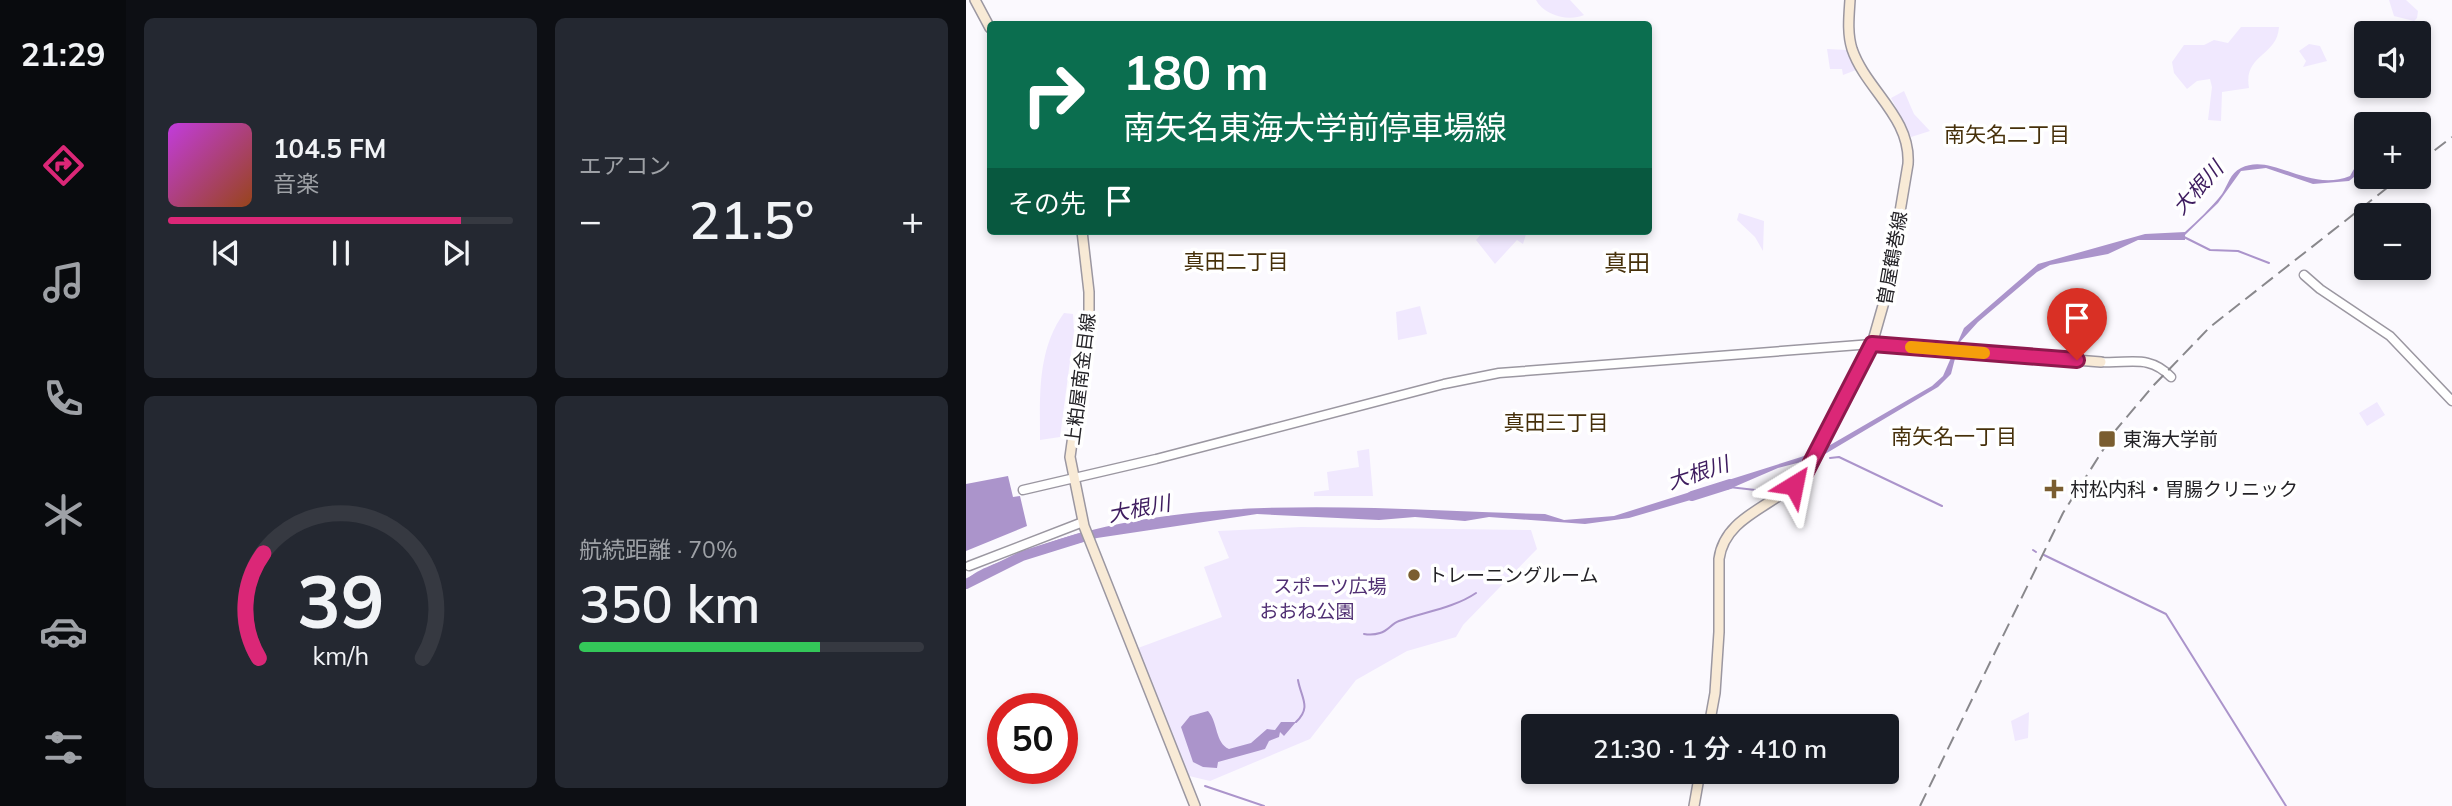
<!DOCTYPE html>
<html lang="ja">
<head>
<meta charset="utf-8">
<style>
  body { margin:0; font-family:Mulish,"Noto Sans JP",sans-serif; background:#242831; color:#f1f3f6; height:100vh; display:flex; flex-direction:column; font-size:26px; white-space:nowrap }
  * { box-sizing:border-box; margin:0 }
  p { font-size:23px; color:#9ea1a6 }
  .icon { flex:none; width:38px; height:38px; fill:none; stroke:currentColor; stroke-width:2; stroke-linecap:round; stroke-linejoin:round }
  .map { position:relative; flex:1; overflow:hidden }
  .side { display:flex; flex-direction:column; gap:18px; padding:18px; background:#0d0f14; width:840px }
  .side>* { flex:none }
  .banner { position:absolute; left:21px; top:21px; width:665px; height:214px; border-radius:7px; box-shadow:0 4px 10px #0003; background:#0b6e4f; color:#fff; overflow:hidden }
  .buttons { position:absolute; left:1388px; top:21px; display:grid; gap:14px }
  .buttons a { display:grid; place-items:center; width:77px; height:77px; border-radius:7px; background:#171b24; box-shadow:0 4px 10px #0003; font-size:35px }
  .speed { position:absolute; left:21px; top:693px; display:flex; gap:14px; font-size:35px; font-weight:700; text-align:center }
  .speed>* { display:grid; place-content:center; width:91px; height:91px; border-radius:50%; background:#171b24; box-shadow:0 4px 10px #0003; line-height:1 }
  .speed .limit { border:10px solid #d22; background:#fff; color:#111 }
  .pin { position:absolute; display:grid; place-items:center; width:60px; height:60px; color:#fff; margin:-72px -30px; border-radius:50% 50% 50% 0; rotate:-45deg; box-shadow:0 0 7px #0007 }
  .pin .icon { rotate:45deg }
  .me { position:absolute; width:77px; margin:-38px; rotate:35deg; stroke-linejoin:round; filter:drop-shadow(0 0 5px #0008) }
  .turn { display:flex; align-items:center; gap:24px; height:147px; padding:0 21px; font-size:32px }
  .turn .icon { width:91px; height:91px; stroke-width:2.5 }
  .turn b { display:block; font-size:49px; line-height:60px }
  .then { display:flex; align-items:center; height:66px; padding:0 21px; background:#0003; gap:14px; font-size:26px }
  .big { font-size:52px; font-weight:600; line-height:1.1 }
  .side .widget { flex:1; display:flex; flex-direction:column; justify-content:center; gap:10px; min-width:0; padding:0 24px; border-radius:10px; background:#242831 }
  .side .dial { align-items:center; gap:0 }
  .dial svg { height:182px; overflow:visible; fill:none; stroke:#363941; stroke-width:7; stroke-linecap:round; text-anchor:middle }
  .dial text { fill:#f1f3f6; stroke:none }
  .song { display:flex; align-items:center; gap:21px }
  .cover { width:84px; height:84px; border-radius:10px; background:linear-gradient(135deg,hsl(290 70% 55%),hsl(20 70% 35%)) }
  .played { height:7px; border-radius:4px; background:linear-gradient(90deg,#db2777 85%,#363941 85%) }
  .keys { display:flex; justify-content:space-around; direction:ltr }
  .heat { display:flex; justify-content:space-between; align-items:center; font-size:38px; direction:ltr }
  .charge { height:10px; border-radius:5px; background:linear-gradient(90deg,#34c759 70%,#363941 0) }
  .side .tiles { flex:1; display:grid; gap:18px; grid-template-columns:repeat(2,1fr) }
  .trip { position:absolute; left:555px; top:714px; width:378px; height:70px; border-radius:7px; background:#171b24; box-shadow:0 4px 10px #0003; font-weight:600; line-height:70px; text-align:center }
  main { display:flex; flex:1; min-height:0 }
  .tab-bar { display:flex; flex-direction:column; width:126px; justify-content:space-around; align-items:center; background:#090b0e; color:#9ea1a6 }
  .tab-bar .icon { width:49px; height:49px }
  .tab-bar .current { color:#db2777 }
  .tab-bar b { font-size:32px; color:#f1f3f6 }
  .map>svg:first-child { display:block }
  .green { fill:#f0e8fe }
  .water { fill:#ab94cb }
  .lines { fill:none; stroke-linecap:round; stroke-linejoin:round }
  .stream { stroke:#ab94cb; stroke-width:2 }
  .river { stroke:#ab94cb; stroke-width:10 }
  .tertiary-casing { stroke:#9b97a1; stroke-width:11 }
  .secondary-casing { stroke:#9b97a1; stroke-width:12 }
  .tertiary { stroke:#fff; stroke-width:8 }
  .secondary { stroke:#f8ead6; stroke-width:9 }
  .rail { stroke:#89888c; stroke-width:2; stroke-dasharray:14 7; stroke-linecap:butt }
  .route-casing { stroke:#8e194d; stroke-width:18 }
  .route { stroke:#db2777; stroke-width:12 }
  .slow { stroke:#f59e0b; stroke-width:12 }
  .poi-dot { fill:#7a5d30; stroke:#fff; stroke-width:2.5 }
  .labels { text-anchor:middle; stroke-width:7; stroke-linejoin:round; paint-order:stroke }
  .street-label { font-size:19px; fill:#242327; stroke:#fff }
  .poi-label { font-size:19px; fill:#242327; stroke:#fff; text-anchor:start }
  .park-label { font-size:19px; fill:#502f73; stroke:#fff }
  .neighbourhood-label { font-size:21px; fill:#46300a; stroke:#fff }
  .water-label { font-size:21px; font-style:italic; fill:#3e1c5f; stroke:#fff }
  .quarter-label { font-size:23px; fill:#46300a; stroke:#fff }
</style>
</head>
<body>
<main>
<nav class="tab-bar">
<b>21:29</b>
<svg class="icon current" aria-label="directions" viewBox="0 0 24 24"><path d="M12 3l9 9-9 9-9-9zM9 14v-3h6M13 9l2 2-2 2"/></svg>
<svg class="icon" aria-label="music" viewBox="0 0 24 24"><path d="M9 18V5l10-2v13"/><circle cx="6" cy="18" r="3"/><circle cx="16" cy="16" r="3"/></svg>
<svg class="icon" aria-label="phone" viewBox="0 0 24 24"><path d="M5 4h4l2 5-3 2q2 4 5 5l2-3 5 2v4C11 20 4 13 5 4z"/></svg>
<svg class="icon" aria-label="climate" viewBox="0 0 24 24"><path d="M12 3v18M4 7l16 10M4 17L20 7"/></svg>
<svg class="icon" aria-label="car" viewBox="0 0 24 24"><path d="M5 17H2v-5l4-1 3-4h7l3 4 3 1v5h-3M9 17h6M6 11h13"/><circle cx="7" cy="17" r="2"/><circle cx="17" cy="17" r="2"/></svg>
<svg class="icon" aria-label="filters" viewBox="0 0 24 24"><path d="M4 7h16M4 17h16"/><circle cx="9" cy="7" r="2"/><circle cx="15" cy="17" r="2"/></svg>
</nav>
<section class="side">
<div class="tiles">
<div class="widget">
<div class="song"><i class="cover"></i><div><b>104.5 FM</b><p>音楽</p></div></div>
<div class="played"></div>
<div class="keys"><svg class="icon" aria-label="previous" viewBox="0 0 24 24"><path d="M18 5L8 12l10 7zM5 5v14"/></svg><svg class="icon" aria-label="pause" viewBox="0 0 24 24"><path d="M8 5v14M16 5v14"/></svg><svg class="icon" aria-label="next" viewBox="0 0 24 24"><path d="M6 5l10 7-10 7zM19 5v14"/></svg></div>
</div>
<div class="widget"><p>エアコン</p>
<div class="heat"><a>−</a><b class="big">21.5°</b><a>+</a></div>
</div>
<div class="widget dial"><svg viewBox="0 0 100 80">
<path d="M14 69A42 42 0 1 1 86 69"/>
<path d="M14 69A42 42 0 0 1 16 23" stroke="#db2777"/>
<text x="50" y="56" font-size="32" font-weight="700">39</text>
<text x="50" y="72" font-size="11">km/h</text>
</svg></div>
<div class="widget"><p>航続距離 · 70%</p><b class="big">350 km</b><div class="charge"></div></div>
</div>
</section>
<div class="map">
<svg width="1486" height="806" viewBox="0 0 1486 806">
  <rect width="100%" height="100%" fill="#fbf9fe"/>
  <path class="green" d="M 570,0 L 604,0 L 618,15 C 602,22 578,15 570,0 Z
    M 1423,0 L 1440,0 L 1452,11 L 1451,18 L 1448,21 L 1428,16 Z
    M 1275,27 L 1313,27 C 1311,57 1277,54 1283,88 L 1256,92 L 1255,121 L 1242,120 L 1246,87 L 1244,79 L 1231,81 L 1221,89 L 1208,73 L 1206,62 L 1218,45 L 1238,45 L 1248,40 L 1262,43 Z
    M 1343,44 L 1354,46 L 1361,61 L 1337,67 L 1340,61 L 1333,51 Z
    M 861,49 L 881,50 L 890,70 L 877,75 L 876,69 L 864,69 Z
    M 938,91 L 948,114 L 964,131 L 945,137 L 925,98 Z
    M 773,213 L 798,221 L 797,251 L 789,237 L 771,220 Z
    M 518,231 L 561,231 L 557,244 L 551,240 L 529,264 L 510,240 Z
    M 454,306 L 461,334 L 432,340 L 430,312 Z
    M 98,313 L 107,314 L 108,331 L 94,437 L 74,440 C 74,396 71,350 98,313 Z
    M 1411,402 L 1419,415 L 1401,426 L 1393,413 Z
    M 403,449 L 407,496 L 348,496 L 348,492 L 363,490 L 361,472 L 393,467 L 391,451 Z
    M 335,527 L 565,530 L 571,549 L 497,625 L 490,637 L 441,651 L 390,680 L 344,739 L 244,781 L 219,775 L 172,648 L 256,617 L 238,567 L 263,558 L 252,531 Z
    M 1063,712 L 1062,738 L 1049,741 L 1045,721 Z"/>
  <path class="water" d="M 1400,148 L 1388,177 L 1383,181 L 1347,184 L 1300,168 L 1275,171 L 1252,203 L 1219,235 L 1219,240 L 1172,240 L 1142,254 L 1084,265 L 1071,272 L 1012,322 L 993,343 L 985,374 L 972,387 L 854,457 L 812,468 L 761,490 L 751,487 L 729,495 L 728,499 L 663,518 L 619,524 L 523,517 L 499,521 L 449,517 L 413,520 L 291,514 L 131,538 L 69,555 L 0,581 C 8,570 32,563 46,557 C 206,487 407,510 579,514 L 598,520 L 648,516 L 835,457 L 859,448 L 966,386 L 977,376 L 998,328 L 1072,264 L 1179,234 L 1219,232 C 1230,222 1246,207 1256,194 C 1262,185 1264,173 1275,168 C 1306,152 1342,193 1384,176 Z
    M 42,476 L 47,497 L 54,496 L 61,526 L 0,551 L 0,484 Z
    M 242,711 C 252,722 249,743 263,749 L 285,743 L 301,729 L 309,730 L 315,722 L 330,722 L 318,736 L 314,732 L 313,737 L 303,741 L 299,749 L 252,762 L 251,768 L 237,767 L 227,762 L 215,727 L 224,716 Z"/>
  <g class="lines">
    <path class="stream" d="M 1218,237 L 1244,250 L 1272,251 L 1303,263
      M 864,458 L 873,457 L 976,506
      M 763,487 L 807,492
      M 1067,550 L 1070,552
      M 1078,555 L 1200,614 L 1320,806
      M 398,634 C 404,635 408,635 414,633 C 422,631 425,624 433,621 C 458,612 488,608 510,593
      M 330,722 C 346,707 335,698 332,680
      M 239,786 L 298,806"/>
    <path class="river" d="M 726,496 L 764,484
      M 0,584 L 56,556 L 117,537"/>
    <g class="tertiary-casing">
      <path id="tertiary" d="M 1338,275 L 1354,289 L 1424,336 L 1486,401
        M 1135,362 C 1164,364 1183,354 1205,377
        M 57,490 L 190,459 L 478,384 L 533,373 L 906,344
        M 3,566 L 117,522"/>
    </g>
    <g class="secondary-casing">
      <path id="secondary" d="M 9,0 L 24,28
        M 116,231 L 123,292 L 123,320 L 104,457 L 118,526 L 229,806
        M 906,344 L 1135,362
        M 743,726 L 749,693 L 753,632 L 753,559 C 759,513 816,505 840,472 L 906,344 L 920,295 L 942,164 C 945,117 900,90 886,49 C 881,33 883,16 884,0
        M 728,806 L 734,772"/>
    </g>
    <use href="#tertiary" class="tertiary"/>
    <use href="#secondary" class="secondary"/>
    <path class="rail" d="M 1452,163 L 1486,137
      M 954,806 L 1097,513 L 1149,431 L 1187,386 L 1244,327 L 1435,177"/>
  </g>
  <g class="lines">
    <g class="route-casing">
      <path id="route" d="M 828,485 L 840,472 L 906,344 L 1111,360"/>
    </g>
    <use href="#route" class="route"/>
    <path class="slow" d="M 945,347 L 1018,353"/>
  </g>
  <g class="poi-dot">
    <rect x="1132" y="430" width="18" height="18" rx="3.5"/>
    <path d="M1084.5 478.5h7v7h7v7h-7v7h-7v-7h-7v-7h7z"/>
    <circle cx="448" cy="575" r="7"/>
  </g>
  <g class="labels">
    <g class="street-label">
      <text transform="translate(926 258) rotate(-80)" y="7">曽屋鶴巻線</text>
      <text transform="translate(114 379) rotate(-83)" y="7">上粕屋南金目線</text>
    </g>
    <g class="poi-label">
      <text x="1157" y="446">東海大学前</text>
      <text x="1104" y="496">村松内科・胃腸クリニック</text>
      <text x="462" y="582">トレーニングルーム</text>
    </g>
    <g class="park-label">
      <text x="364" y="593">スポーツ広場</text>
      <text x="341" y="618">おおね公園</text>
    </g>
    <g class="neighbourhood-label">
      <text x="1041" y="142">南矢名二丁目</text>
      <text x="270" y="269">真田二丁目</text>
      <text x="590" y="430">真田三丁目</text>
      <text x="988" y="444">南矢名一丁目</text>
    </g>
    <g class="water-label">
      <text transform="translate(1232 188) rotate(-48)" y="7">大根川</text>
      <text transform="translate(732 473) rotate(-18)" y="7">大根川</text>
      <text transform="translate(173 509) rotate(-11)" y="7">大根川</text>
    </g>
    <g class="quarter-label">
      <text x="661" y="271">真田</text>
    </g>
  </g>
</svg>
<div class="buttons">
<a><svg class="icon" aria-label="sound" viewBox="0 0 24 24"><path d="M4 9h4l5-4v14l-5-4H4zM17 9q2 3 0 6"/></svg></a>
<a>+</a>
<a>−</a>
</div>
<div class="speed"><div class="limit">50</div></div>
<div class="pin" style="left:1111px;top:360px;background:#d93025"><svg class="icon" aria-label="arrive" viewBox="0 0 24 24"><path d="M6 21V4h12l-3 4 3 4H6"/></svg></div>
<svg class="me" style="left:828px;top:485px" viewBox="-20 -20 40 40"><path d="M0-17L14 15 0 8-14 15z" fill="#db2777" stroke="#fff" stroke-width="4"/></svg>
<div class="trip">21:30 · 1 分 · 410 m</div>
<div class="banner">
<div class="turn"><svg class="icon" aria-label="right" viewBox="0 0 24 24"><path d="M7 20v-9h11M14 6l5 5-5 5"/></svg><div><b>180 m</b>南矢名東海大学前停車場線</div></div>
<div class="then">その先<svg class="icon" aria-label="arrive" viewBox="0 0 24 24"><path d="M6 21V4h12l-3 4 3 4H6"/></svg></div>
</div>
</div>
</main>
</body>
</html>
